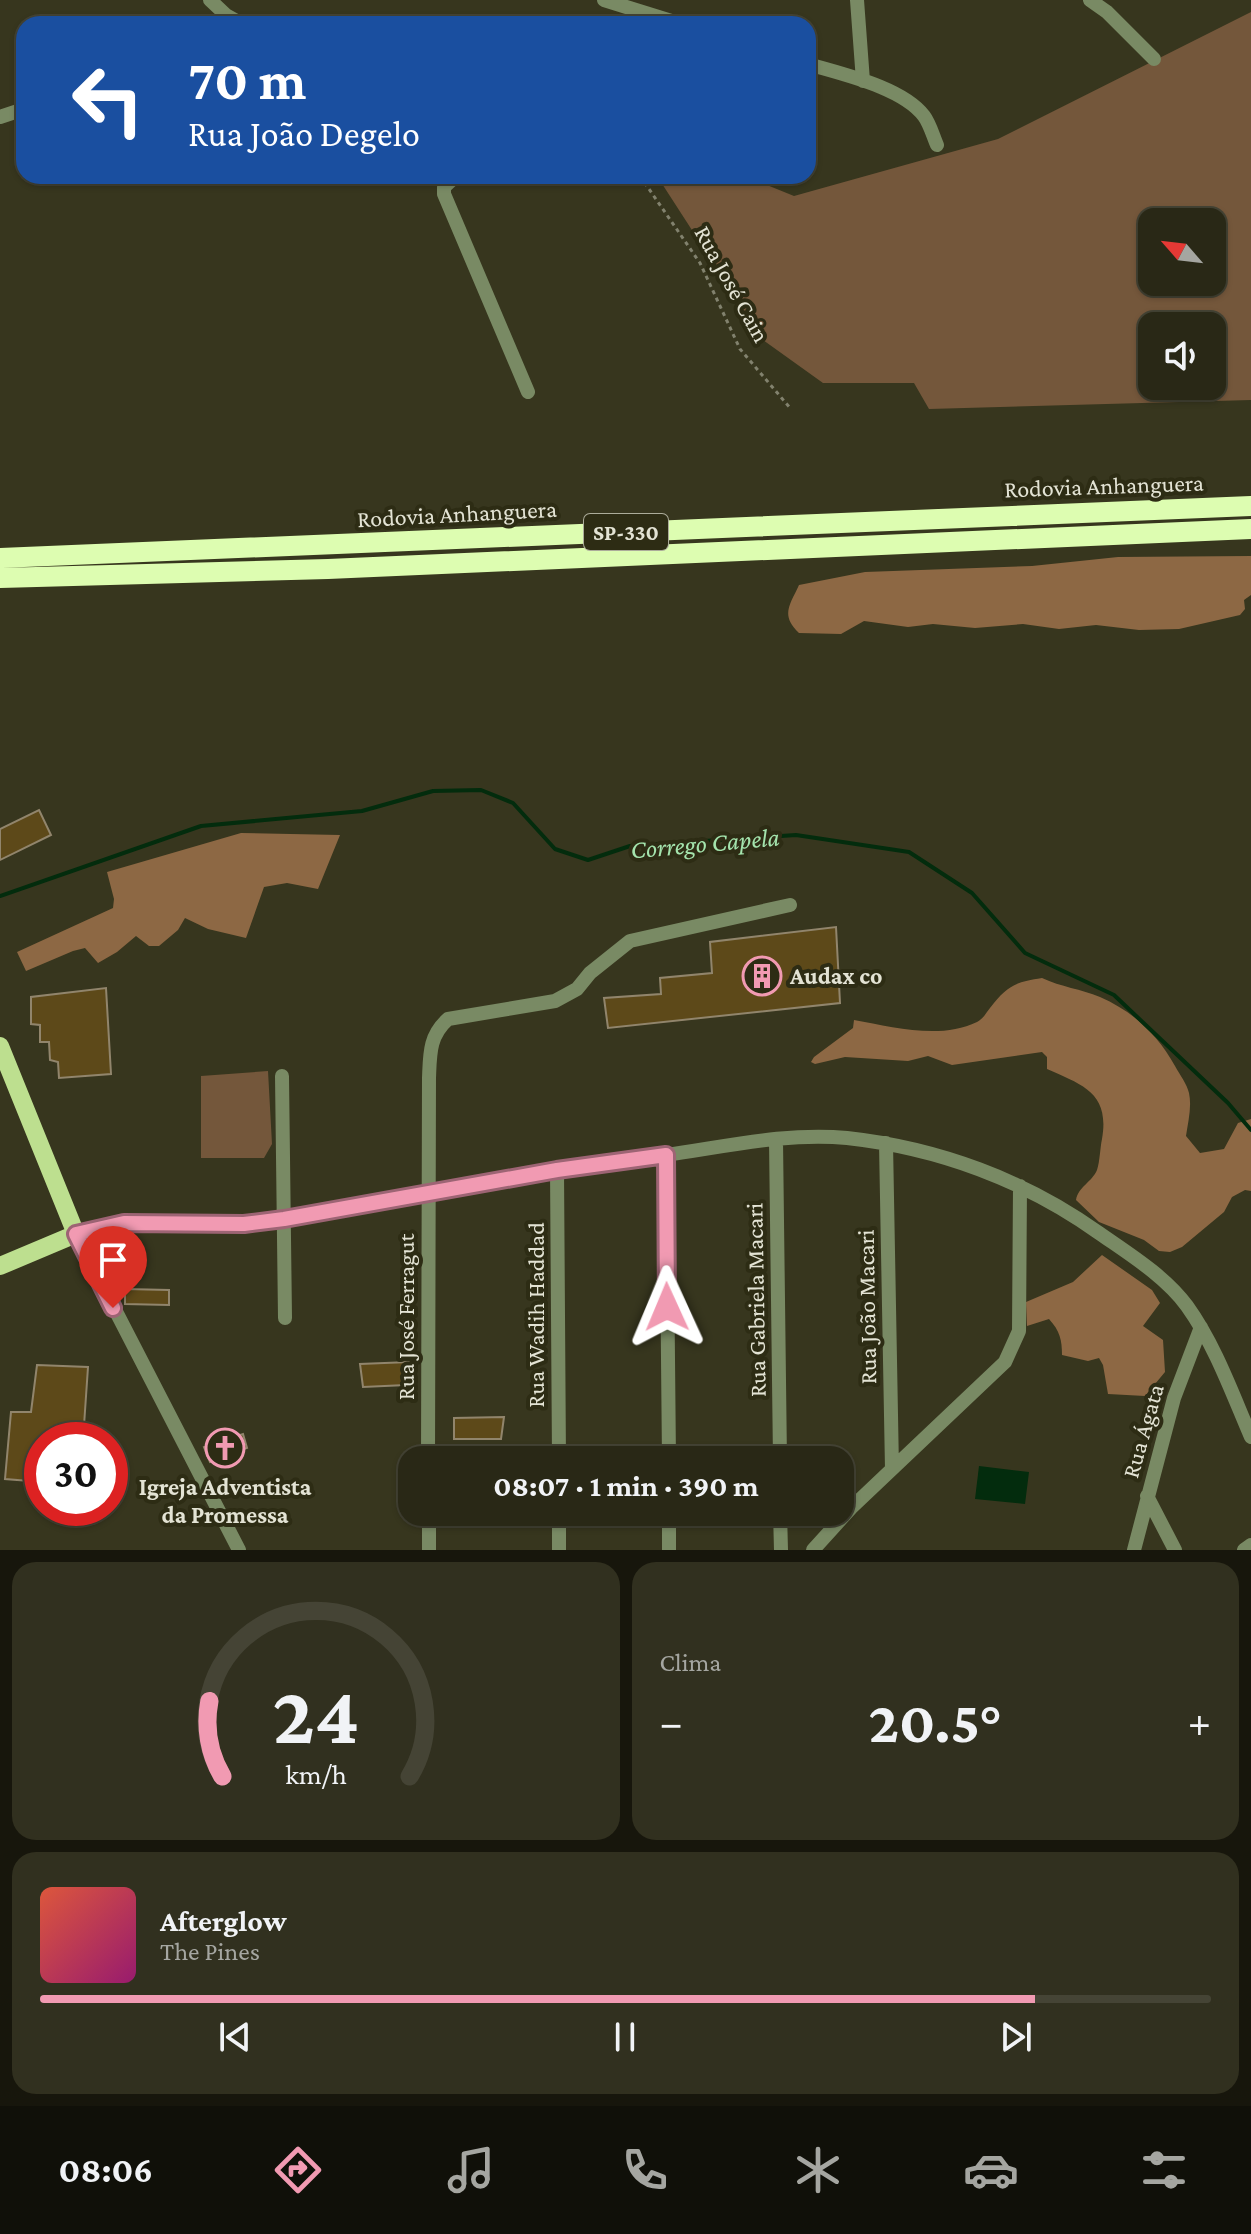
<!DOCTYPE html>
<html lang="pt">
<head>
<meta charset="utf-8">
<style>
  body { margin:0; font-family:"Crimson Pro",serif; background:#31301f; color:#f1f3f6; height:100vh; display:flex; flex-direction:column; font-size:30px; white-space:nowrap }
  * { box-sizing:border-box; margin:0 }
  p { font-size:26px; color:#a5a6a1 }
  .icon { flex:none; width:44px; height:44px; fill:none; stroke:currentColor; stroke-width:2; stroke-linecap:round; stroke-linejoin:round }
  .map { position:relative; height:1550px; overflow:hidden }
  .sheet { display:flex; flex-direction:column; gap:12px; padding:12px; background:#17160c; flex:1 }
  .sheet>* { flex:none }
  .top-card { position:absolute; left:16px; top:16px; width:800px; height:168px; border-radius:24px; box-shadow:0 2px 6px #0004,0 0 0 2px #454435; background:#1a4fa0; color:#fff; overflow:hidden }
  .needle { width:52px; rotate:298deg }
  .tools { position:absolute; left:1138px; top:208px; display:grid; gap:16px }
  .tools a { display:grid; place-items:center; width:88px; height:88px; border-radius:16px; background:#292816; box-shadow:0 2px 6px #0004,0 0 0 2px #454435; font-size:40px }
  .speed { position:absolute; left:24px; top:1422px; display:flex; gap:16px; font-size:40px; font-weight:700; text-align:center }
  .speed>* { display:grid; place-content:center; width:104px; height:104px; border-radius:50%; background:#292816; box-shadow:0 2px 6px #0004,0 0 0 2px #454435; line-height:1 }
  .speed .limit { border:12px solid #d22; background:#fff; color:#111 }
  .pin { position:absolute; display:grid; place-items:center; width:68px; height:68px; color:#fff; margin:-82px -34px; border-radius:50% 50% 50% 0; rotate:-45deg; box-shadow:0 0 8px #0007 }
  .pin .icon { rotate:45deg }
  .me { position:absolute; width:88px; margin:-44px; rotate:359deg; stroke-linejoin:round; filter:drop-shadow(0 0 6px #0008) }
  .turn { display:flex; align-items:center; gap:28px; height:168px; padding:0 40px; font-size:36px }
  .turn .icon { width:104px; height:104px; stroke-width:2.5 }
  .turn b { display:block; font-size:56px; line-height:68px }
  .big { font-size:60px; font-weight:700; line-height:1.1 }
  .sheet .tile { flex:1; display:flex; flex-direction:column; justify-content:center; gap:12px; min-width:0; padding:0 28px; border-radius:24px; background:#31301f }
  .sheet .dial { align-items:center; gap:0 }
  .dial svg { height:208px; overflow:visible; fill:none; stroke:#454435; stroke-width:7; stroke-linecap:round; text-anchor:middle }
  .dial text { fill:#f1f3f6; stroke:none }
  .song { display:flex; align-items:center; gap:24px }
  .cover { width:96px; height:96px; border-radius:12px; background:linear-gradient(135deg,hsl(10 70% 55%),hsl(320 70% 35%)) }
  .played { height:8px; border-radius:4px; background:linear-gradient(90deg,#f19ab2 85%,#454435 85%) }
  .keys { display:flex; justify-content:space-around; direction:ltr }
  .heat { display:flex; justify-content:space-between; align-items:center; font-size:44px; direction:ltr }
  .sheet .tiles { flex:1; display:grid; gap:12px; grid-template-columns:1fr 1fr }
  .tile:last-child { grid-column:span 2 }
  .trip { position:absolute; left:398px; top:1446px; width:456px; height:80px; border-radius:24px; background:#292816; box-shadow:0 2px 6px #0004,0 0 0 2px #454435; font-weight:700; line-height:80px; text-align:center }
  .dock { display:flex; height:128px; justify-content:space-around; align-items:center; background:#101009; color:#a5a6a1 }
  .dock .icon { width:56px; height:56px }
  .dock .on { color:#f19ab2 }
  .dock b { font-size:36px; color:#f1f3f6 }
  .map>svg:first-child { display:block }
  .green { fill:#74573b; fill-rule:evenodd }
  .forest { fill:#8d6844 }
  .water { fill:#032c0d }
  .lines { fill:none; stroke-linecap:round; stroke-linejoin:round }
  .stream { stroke:#032c0d; stroke-width:4 }
  .building { fill:#5d4919; stroke:#91856c; stroke-width:2 }
  .path { stroke:#82826e; stroke-width:3; stroke-dasharray:4 4; stroke-linecap:butt }
  .minor { stroke:#798a64; stroke-width:14 }
  .major { stroke:#bddf8f; stroke-width:18 }
  .highway { stroke:#ddfdb1; stroke-width:20 }
  .route-casing { stroke:#9d6474; stroke-width:20 }
  .route { stroke:#f19ab2; stroke-width:14 }
  .labels { text-anchor:middle; stroke-width:8; stroke-linejoin:round; paint-order:stroke }
  .shield { fill:#2d2c14; stroke:#acac9a; stroke-width:2 }
  .shield-label { font-size:22px; font-weight:bold; fill:#e3e3d4 }
  .street-label { font-size:24px; fill:#e3e3d4; stroke:#2d2c14 }
  .poi-label { font-size:24px; font-weight:bold; fill:#e3e3d4; stroke:#2d2c14; text-anchor:start }
  .water-label { font-size:26px; font-style:italic; fill:#a4e4ad; stroke:#2d2c14 }
</style>
</head>
<body>
<div class="map">
<svg width="1251" height="1550" viewBox="0 0 1251 1550">
  <rect width="100%" height="100%" fill="#37361e"/>
  <path class="green" d="M 1251,12 L 1251,400 L 929,409 L 914,383 L 823,383 L 763,340 L 657,176 L 745,176 L 794,196 L 998,139 ZM 1152,222 L 1212,222 L 1212,282 L 1152,282 ZM 1152,326 L 1212,326 L 1212,386 L 1152,386 Z
    M 268,1071 L 272,1144 L 264,1158 L 201,1158 L 201,1076 Z"/>
  <path class="forest" d="M 1251,556 L 1251,595 L 1244,600 L 1245,609 L 1240,615 L 1179,629 L 1139,630 L 1096,625 L 1059,629 L 1023,624 L 975,628 L 933,624 L 908,627 L 864,621 L 841,634 L 799,633 C 780,615 790,605 799,585 L 865,572 L 1032,566 L 1118,557 Z
    M 241,833 L 340,835 L 318,889 L 287,883 L 264,887 L 246,938 L 208,929 L 185,918 L 178,930 L 159,946 L 149,946 L 136,936 L 117,952 L 98,963 L 85,948 L 73,951 L 26,971 L 17,952 L 113,908 L 114,899 L 107,872 Z
    M 1042,978 C 1061,987 1081,989 1100,997 C 1134,1012 1157,1034 1175,1066 C 1180,1075 1187,1084 1189,1093 C 1192,1107 1188,1122 1186,1136 L 1200,1153 L 1224,1149 L 1238,1123 L 1251,1119 L 1251,1191 L 1245,1190 L 1232,1197 L 1224,1212 L 1182,1247 L 1170,1252 L 1159,1251 L 1144,1240 L 1099,1222 L 1076,1200 C 1078,1187 1092,1182 1097,1170 C 1100,1161 1100,1148 1102,1139 C 1110,1093 1083,1085 1047,1069 L 1047,1057 L 1042,1052 L 952,1065 L 928,1056 L 908,1061 L 845,1057 L 815,1064 L 811,1062 L 814,1057 L 853,1028 L 854,1020 C 893,1027 940,1040 977,1022 C 983,1019 986,1013 990,1008 C 1007,986 1015,982 1042,978 Z
    M 1102,1255 L 1152,1290 L 1160,1303 L 1143,1326 L 1163,1340 L 1165,1372 L 1145,1396 L 1108,1394 L 1103,1365 L 1099,1358 L 1088,1361 L 1062,1355 C 1062,1340 1060,1331 1049,1319 L 1027,1326 L 1026,1302 L 1073,1282 Z"/>
  <path class="water" d="M 979,1466 L 1029,1472 L 1025,1504 L 975,1499 Z"/>
  <g class="lines">
    <path class="stream" d="M 0,896 L 201,826 L 362,811 L 433,791 L 481,790 L 513,803 L 555,849 L 588,860 L 630,846 L 796,835 L 909,852 L 972,893 L 1025,953 L 1114,995 L 1228,1103 L 1251,1130"/>
  </g>
  <path class="building" d="M 39,810 L 51,835 L 0,860 L 0,829 Z
    M 836,927 L 840,1003 L 608,1028 L 604,998 L 661,994 L 660,978 L 712,973 L 710,942 Z
    M 106,988 L 111,1074 L 59,1078 L 58,1062 L 50,1060 L 49,1042 L 40,1042 L 40,1025 L 31,1024 L 31,997 Z
    M 125,1289 L 169,1290 L 169,1305 L 125,1304 Z
    M 409,1362 L 406,1385 L 363,1387 L 360,1364 Z
    M 37,1365 L 88,1367 L 83,1440 L 42,1440 L 42,1482 L 5,1479 L 11,1412 L 31,1412 Z
    M 504,1417 L 501,1439 L 454,1439 L 454,1418 Z
    M 243,1434 L 247,1448 L 210,1462 L 204,1447 Z"/>
  <g class="lines">
    <path class="path" d="M 640,176 L 700,263 L 740,349 L 791,409"/>
    <path class="minor" d="M 210,0 L 226,15 L 242,24
      M 604,0 L 681,24
      M 857,0 L 863,81
      M 1090,0 L 1107,12 L 1154,59
      M 808,64 C 841,74 902,87 924,116 C 930,124 933,136 937,145
      M 0,117 L 24,109
      M 456,176 L 444,187 L 444,194 L 528,392
      M 282,1076 L 285,1318
      M 776,1140 L 780,1460
      M 886,1143 L 892,1469
      M 666,1155 L 669,1460
      M 557,1170 L 559,1460
      M 428,1460 L 429,1078 C 430,1054 429,1036 448,1019 L 555,1001 L 577,989 L 590,973 L 630,941 L 790,905
      M 1147,1496 L 1175,1550
      M 429,1512 L 429,1550
      M 559,1512 L 559,1550
      M 669,1512 L 669,1550
      M 780,1512 L 781,1550
      M 239,1550 L 76,1234 C 144,1216 214,1227 284,1219 C 411,1196 538,1173 666,1155 C 724,1147 787,1132 847,1138 C 938,1148 1025,1180 1099,1233 C 1129,1254 1165,1276 1187,1306 C 1215,1345 1232,1393 1251,1437
      M 813,1550 L 851,1508 L 1005,1362 L 1019,1331 L 1020,1186
      M 1134,1550 L 1174,1398 L 1201,1327
      M 1244,1550 L 1251,1545"/>
    <path class="major" d="M 0,1046 L 76,1234 L 0,1266"/>
    <path class="highway" d="M 0,558 L 1251,506
      M 0,578 L 328,569 L 1251,529"/>
  </g>
  <g class="lines">
    <g class="route-casing">
      <path id="route" d="M 113,1308 L 76,1234 L 124,1223 L 244,1224 L 284,1219 L 557,1170 L 666,1155 L 667,1307"/>
    </g>
    <use href="#route" class="route"/>
  </g>
  <defs>
    <g id="building-ring" transform="scale(2)"><circle r="9.5" fill="#2d2c14" stroke="#f19ab2" stroke-width="1.5"/><path d="M-4-6H4V6H1V3H-1V6H-4ZM-2.5-4.3h1.7v1.8h-1.7ZM.8-4.3h1.7v1.8H.8ZM-2.5-1h1.7V.8h-1.7ZM.8-1h1.7V.8H.8Z" fill="#f19ab2"/></g>
    <g id="church-ring" transform="scale(2)"><circle r="9.5" fill="#2d2c14" stroke="#f19ab2" stroke-width="1.5"/><path d="M-1.2-6h2.4v3.5h3.3v2.4h-3.3V6h-2.4V-.1h-3.3v-2.4h3.3Z" fill="#f19ab2"/></g>
  </defs>
  <g fill-rule="evenodd">
    <use href="#building-ring" x="762" y="976"/>
    <use href="#church-ring" x="225" y="1448"/>
  </g>
  <g class="labels">
    <rect class="shield" x="584" y="514" width="84" height="36" rx="6"/>
    <g class="shield-label">
      <text x="626" y="540">SP-330</text>
    </g>
    <g class="street-label">
      <text transform="translate(732 284) rotate(61)" y="8">Rua José Cain</text>
      <text transform="translate(1104 486) rotate(-2)" y="8">Rodovia Anhanguera</text>
      <text transform="translate(457 514) rotate(-3)" y="8">Rodovia Anhanguera</text>
      <text transform="translate(756 1300) rotate(-91)" y="8">Rua Gabriela Macari</text>
      <text transform="translate(867 1307) rotate(-91)" y="8">Rua João Macari</text>
      <text transform="translate(536 1315) rotate(-90)" y="8">Rua Wadih Haddad</text>
      <text transform="translate(406 1317) rotate(-90)" y="8">Rua José Ferragut</text>
      <text transform="translate(1143 1431) rotate(-74)" y="8">Rua Ágata</text>
    </g>
    <g class="poi-label">
      <text x="790" y="984">Audax co</text>
      <text x="225" y="1495" text-anchor="middle">Igreja Adventista<tspan x="225" dy="28">da Promessa</tspan></text>
    </g>
    <g class="water-label">
      <text transform="translate(705 843) rotate(-5)" y="9">Corrego Capela</text>
    </g>
  </g>
</svg>
<div class="tools">
<a><svg class="needle" viewBox="-14 -14 28 28"><path d="M0-13l5 13h-10z" fill="#e53935"/><path d="M0 13l5-13h-10z" fill="#a5a6a1"/></svg></a>
<a><svg class="icon" aria-label="sound" viewBox="0 0 24 24"><path d="M4 9h4l5-4v14l-5-4H4zM17 9q2 3 0 6"/></svg></a>
</div>
<div class="speed"><div class="limit">30</div></div>
<div class="pin" style="left:113px;top:1308px;background:#d93025"><svg class="icon" aria-label="arrive" viewBox="0 0 24 24"><path d="M6 21V4h12l-3 4 3 4H6"/></svg></div>
<svg class="me" style="left:667px;top:1307px" viewBox="-20 -20 40 40"><path d="M0-17L14 15 0 8-14 15z" fill="#f19ab2" stroke="#fff" stroke-width="4"/></svg>
<div class="trip">08:07 · 1 min · 390 m</div>
<div class="top-card">
<div class="turn"><svg class="icon" aria-label="left" viewBox="0 0 24 24"><path d="M17 20v-9H6M10 6l-5 5 5 5"/></svg><div><b>70 m</b>Rua João Degelo</div></div>
</div>
</div>
<section class="sheet">
<div class="tiles">
<div class="tile dial"><svg viewBox="0 0 100 80">
<path d="M14 69A42 42 0 1 1 86 69"/>
<path d="M14 69A42 42 0 0 1 9 40" stroke="#f19ab2"/>
<text x="50" y="56" font-size="32" font-weight="700">24</text>
<text x="50" y="72" font-size="11">km/h</text>
</svg></div>
<div class="tile"><p>Clima</p>
<div class="heat"><a>−</a><b class="big">20.5°</b><a>+</a></div>
</div>
<div class="tile">
<div class="song"><i class="cover"></i><div><b>Afterglow</b><p>The Pines</p></div></div>
<div class="played"></div>
<div class="keys"><svg class="icon" aria-label="previous" viewBox="0 0 24 24"><path d="M18 5L8 12l10 7zM5 5v14"/></svg><svg class="icon" aria-label="pause" viewBox="0 0 24 24"><path d="M8 5v14M16 5v14"/></svg><svg class="icon" aria-label="next" viewBox="0 0 24 24"><path d="M6 5l10 7-10 7zM19 5v14"/></svg></div>
</div>
</div>
</section>
<nav class="dock">
<b>08:06</b>
<svg class="icon on" aria-label="directions" viewBox="0 0 24 24"><path d="M12 3l9 9-9 9-9-9zM9 14v-3h6M13 9l2 2-2 2"/></svg>
<svg class="icon" aria-label="music" viewBox="0 0 24 24"><path d="M9 18V5l10-2v13"/><circle cx="6" cy="18" r="3"/><circle cx="16" cy="16" r="3"/></svg>
<svg class="icon" aria-label="phone" viewBox="0 0 24 24"><path d="M5 4h4l2 5-3 2q2 4 5 5l2-3 5 2v4C11 20 4 13 5 4z"/></svg>
<svg class="icon" aria-label="climate" viewBox="0 0 24 24"><path d="M12 3v18M4 7l16 10M4 17L20 7"/></svg>
<svg class="icon" aria-label="car" viewBox="0 0 24 24"><path d="M5 17H2v-5l4-1 3-4h7l3 4 3 1v5h-3M9 17h6M6 11h13"/><circle cx="7" cy="17" r="2"/><circle cx="17" cy="17" r="2"/></svg>
<svg class="icon" aria-label="filters" viewBox="0 0 24 24"><path d="M4 7h16M4 17h16"/><circle cx="9" cy="7" r="2"/><circle cx="15" cy="17" r="2"/></svg>
</nav>
</body>
</html>
